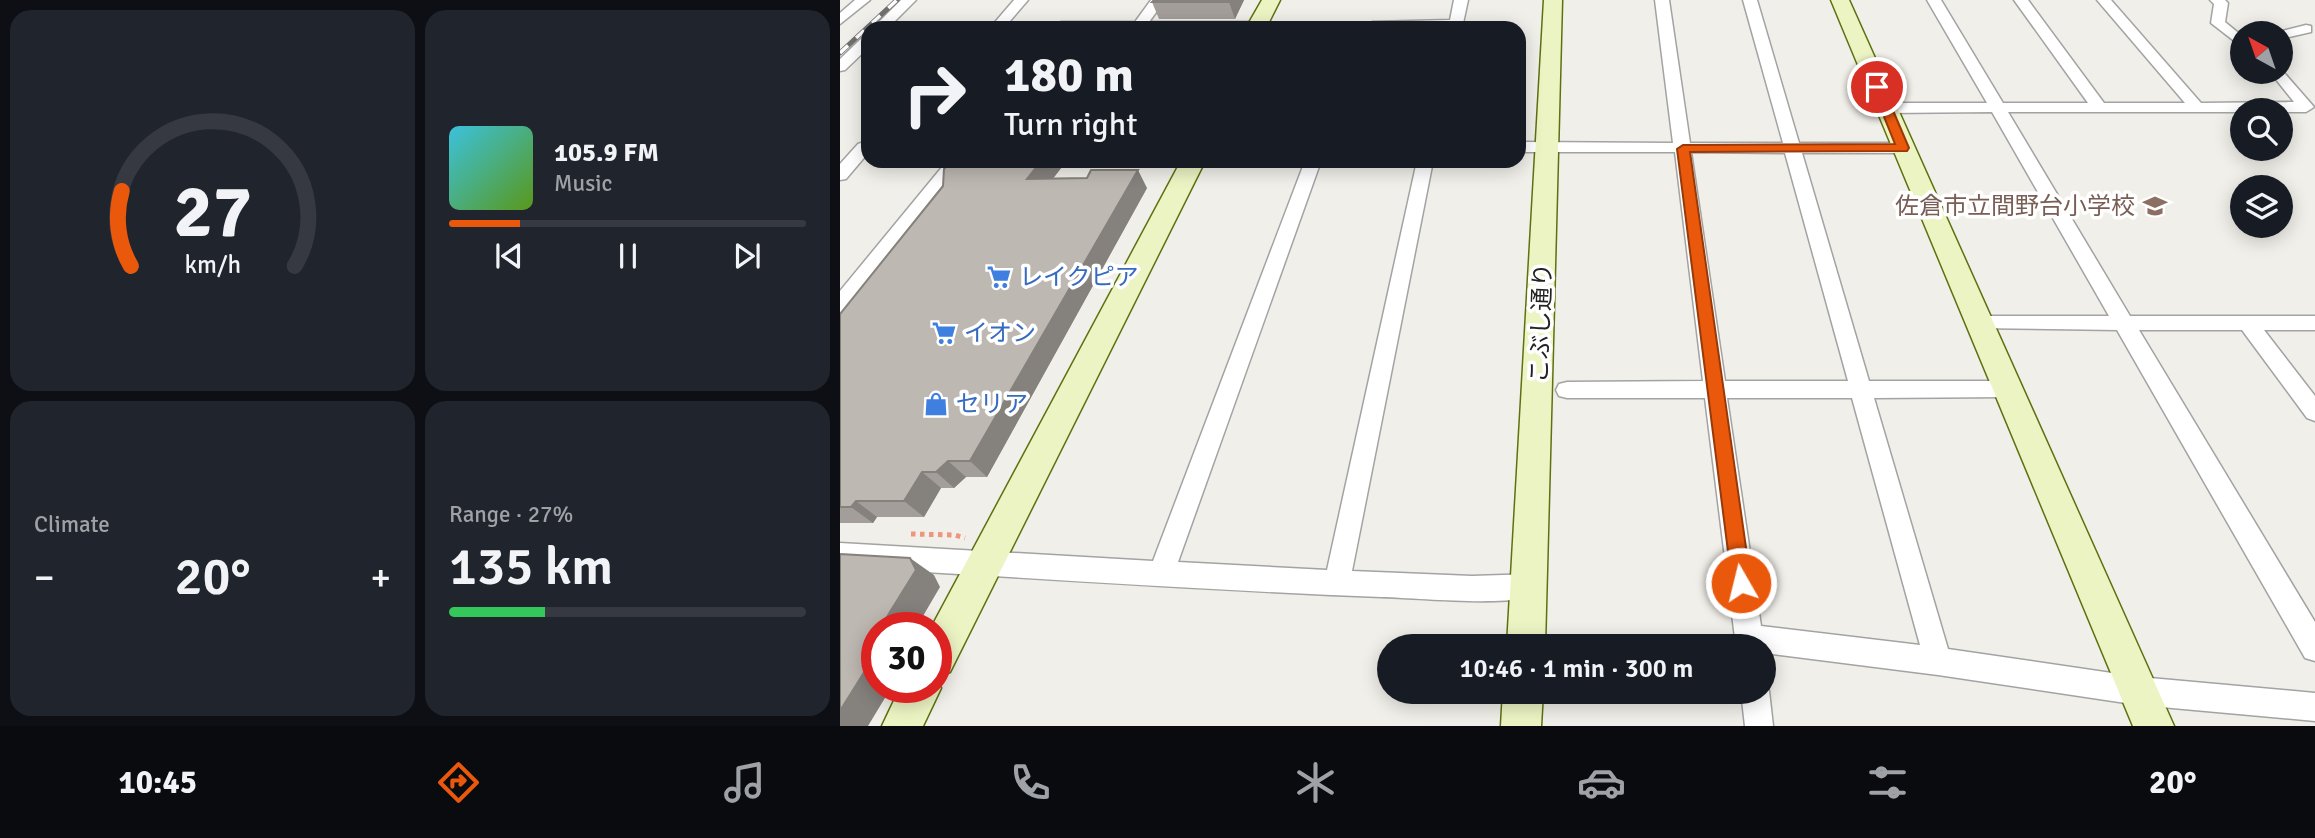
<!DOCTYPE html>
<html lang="en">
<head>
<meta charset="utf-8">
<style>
  body { margin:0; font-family:Signika,"Noto Sans JP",sans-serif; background:#20242c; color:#f1f3f6; height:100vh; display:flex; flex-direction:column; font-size:26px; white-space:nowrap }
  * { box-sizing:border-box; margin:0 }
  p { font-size:23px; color:#9ea1a6 }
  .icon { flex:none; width:38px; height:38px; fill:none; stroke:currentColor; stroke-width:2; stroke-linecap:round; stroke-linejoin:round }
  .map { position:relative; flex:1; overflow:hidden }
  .side { display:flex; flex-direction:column; gap:10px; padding:10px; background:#0d0f14; width:840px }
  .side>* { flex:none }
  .top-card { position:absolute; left:21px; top:21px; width:665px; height:147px; border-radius:21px; box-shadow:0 4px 18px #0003; background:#171b24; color:#f1f3f6; overflow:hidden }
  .needle { width:46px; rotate:320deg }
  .fabs { position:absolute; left:1390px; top:21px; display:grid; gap:14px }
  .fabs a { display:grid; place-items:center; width:63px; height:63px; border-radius:50%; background:#171b24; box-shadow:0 4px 18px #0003; font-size:35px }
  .speed { position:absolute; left:21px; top:612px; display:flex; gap:14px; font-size:35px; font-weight:700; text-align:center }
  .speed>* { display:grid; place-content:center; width:91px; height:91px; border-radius:50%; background:#171b24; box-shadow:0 4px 18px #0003; line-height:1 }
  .speed .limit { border:10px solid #d22; background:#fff; color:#111 }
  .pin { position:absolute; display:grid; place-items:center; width:60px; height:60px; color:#fff; margin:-30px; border:4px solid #fff; border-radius:50%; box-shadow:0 2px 7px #0007 }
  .me { position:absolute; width:77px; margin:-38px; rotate:352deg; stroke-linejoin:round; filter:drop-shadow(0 0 5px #0008) }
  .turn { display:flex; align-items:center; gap:24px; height:147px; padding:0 28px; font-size:32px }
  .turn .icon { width:91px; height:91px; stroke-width:2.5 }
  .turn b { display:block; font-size:49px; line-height:60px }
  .big { font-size:52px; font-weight:600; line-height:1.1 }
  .side .card { flex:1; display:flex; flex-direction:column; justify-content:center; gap:10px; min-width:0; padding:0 24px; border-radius:21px; background:#20242c }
  .side .dial { align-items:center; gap:0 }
  .dial svg { height:182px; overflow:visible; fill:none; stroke:#363941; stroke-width:7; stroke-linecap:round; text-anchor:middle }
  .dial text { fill:#f1f3f6; stroke:none }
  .song { display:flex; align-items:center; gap:21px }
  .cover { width:84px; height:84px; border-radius:10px; background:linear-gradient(135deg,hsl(190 70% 55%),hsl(90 70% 35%)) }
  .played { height:7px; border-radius:4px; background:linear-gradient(90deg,#ea580c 20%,#363941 20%) }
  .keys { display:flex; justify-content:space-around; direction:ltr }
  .heat { display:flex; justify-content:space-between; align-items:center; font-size:38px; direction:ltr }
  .charge { height:10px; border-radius:5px; background:linear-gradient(90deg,#34c759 27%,#363941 0) }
  .side .tiles { flex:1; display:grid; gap:10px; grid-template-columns:repeat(2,1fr) }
  .trip { position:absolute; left:537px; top:634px; width:399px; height:70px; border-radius:35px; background:#171b24; box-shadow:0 4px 18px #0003; font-weight:600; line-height:70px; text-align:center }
  .dock { display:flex; height:112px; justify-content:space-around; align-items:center; background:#090b0e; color:#9ea1a6 }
  .dock .icon { width:49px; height:49px }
  .dock .active { color:#ea580c }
  .dock b { font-size:32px; color:#f1f3f6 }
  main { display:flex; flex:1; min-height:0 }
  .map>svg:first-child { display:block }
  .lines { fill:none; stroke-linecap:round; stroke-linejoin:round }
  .street-casing { stroke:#a3a3a3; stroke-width:3 }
  .secondary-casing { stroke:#5d7110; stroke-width:3 }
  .path { stroke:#ed957e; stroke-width:5; stroke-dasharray:4.5 4.5; stroke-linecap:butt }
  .street { fill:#fff; fill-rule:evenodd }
  .secondary { fill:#edf4c4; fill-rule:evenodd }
  .rail-casing { stroke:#707070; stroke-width:5 }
  .rail { stroke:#fff; stroke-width:3.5; stroke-dasharray:11; stroke-linecap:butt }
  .wall { fill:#a39e99 }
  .shaded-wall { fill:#85817d }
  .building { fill:#beb8b2; stroke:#85817d; stroke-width:2 }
  .route { fill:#ea580c; stroke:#983908; stroke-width:2 }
  .labels { text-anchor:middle; stroke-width:7; stroke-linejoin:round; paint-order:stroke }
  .education-label { font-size:24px; fill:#785e54; stroke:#fff; text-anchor:end }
  .shop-label { font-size:24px; fill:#366cbe; stroke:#fff; text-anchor:start }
  .street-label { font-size:24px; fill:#222; stroke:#fff }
</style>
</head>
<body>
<main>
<section class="side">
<div class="tiles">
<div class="card dial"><svg viewBox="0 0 100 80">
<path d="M14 69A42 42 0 1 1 86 69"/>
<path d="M14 69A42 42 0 0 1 10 36" stroke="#ea580c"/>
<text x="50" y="56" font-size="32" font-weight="700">27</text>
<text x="50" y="72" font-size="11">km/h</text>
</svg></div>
<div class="card">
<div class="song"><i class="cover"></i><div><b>105.9 FM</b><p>Music</p></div></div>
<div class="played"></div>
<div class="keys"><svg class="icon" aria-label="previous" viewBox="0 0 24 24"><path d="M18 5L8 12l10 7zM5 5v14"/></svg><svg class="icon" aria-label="pause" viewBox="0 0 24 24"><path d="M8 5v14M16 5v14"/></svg><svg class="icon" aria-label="next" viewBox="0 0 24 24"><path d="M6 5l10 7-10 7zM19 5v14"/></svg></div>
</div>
<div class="card"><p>Climate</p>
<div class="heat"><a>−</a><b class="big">20°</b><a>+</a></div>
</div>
<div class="card"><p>Range · 27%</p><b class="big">135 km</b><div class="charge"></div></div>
</div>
</section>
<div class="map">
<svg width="1475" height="726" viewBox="0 0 1475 726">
  <rect width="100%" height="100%" fill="#f1efe9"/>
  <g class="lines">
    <g class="street-casing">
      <path id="street" d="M 15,0 L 30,0 L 0,24 L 0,13 Z
        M 61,0 L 76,0 L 48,28 L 33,28 Z
        M 174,0 L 188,0 L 164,28 L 150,28 Z
        M 311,0 L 325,0 L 309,22 L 417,22 L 424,26 L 212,28 L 221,22 L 295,22 Z
        M 614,0 L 628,0 L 622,28 L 525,26 L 532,22 L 610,20 Z
        M 815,0 L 829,0 L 850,143 L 943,143 L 903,0 L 917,0 L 959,143 L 1062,143 L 1070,148 L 1062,153 L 962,153 L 1029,381 L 1170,381 L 1178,383 L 1181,389 L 1178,395 L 1170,397 L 1034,398 L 1108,649 L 1299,677 L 1475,693 L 1475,721 L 1299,705 L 1098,675 L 924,653 L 924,646 L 896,646 L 865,398 L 727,398 L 719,396 L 716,390 L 719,384 L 727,382 L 863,381 L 835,152 L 679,152 L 679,142 L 833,143 ZM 851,152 L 945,153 L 1008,381 L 885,381 ZM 887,398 L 1012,398 L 1080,645 L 921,626 Z
        M 1087,0 L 1101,0 L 1163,103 L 1248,103 L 1174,0 L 1188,0 L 1264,103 L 1345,103 L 1257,0 L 1271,0 L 1361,103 L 1454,102 L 1430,72 L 1440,72 L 1440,68 L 1474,107 L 1466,112 L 1168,112 L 1290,316 L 1475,316 L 1475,330 L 1424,330 L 1475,396 L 1475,421 L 1467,418 L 1402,330 L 1299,330 L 1475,622 L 1475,661 L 1465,658 L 1277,330 L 1134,328 L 1131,323 L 1134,318 L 1141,316 L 1269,316 L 1152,112 L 1047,113 L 1039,108 L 1047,103 L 1147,103 Z
        M 1370,0 L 1385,0 L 1388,3 L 1385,22 L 1402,36 L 1402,47 L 1371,23 L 1374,4 Z
        M 1466,25 L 1471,26 L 1471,32 L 1440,39 L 1440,33 L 1434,33 Z
        M 28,36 L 28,48 L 5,70 L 0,71 L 0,59 L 23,37 Z
        M 24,142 L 28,143 L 28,153 L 6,179 L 0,180 L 0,164 L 18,144 Z
        M 107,161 L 124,161 L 7,310 L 0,312 L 0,291 Z
        M 465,161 L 481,161 L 338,562 L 487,570 L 577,161 L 593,161 L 512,571 L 632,576 L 690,574 L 699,577 L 703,586 L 699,595 C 666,607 579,598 541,597 C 360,590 180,577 0,567 L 0,543 L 313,561 Z
        M 924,681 L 929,691 L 933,726 L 905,726 L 901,691 L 924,691 Z"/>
    </g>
    <g class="secondary-casing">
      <path id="secondary" d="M 422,0 L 440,0 L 426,28 L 406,28 Z
        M 704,0 L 722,0 L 705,646 L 667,646 Z
        M 991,0 L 1009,0 L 1334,726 L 1293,726 Z
        M 341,161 L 365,161 L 110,672 L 96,677 L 101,688 L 83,726 L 42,726 L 60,688 L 96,688 L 96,628 L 91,628 Z
        M 663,691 L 703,691 L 701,726 L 661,726 Z"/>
    </g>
    <path class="path" d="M 71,534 L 115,535 L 125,538"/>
    <use href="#street" class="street"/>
    <use href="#secondary" class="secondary"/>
    <g class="rail-casing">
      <path id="rail" d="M 0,53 L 57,0"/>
    </g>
    <use href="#rail" class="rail"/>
  </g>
  <path class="wall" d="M 314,0 L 404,0 L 395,19 L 319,19 L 312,2 Z
    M 111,161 L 224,161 L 225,163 L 213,178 L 307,188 L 147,477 L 126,477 L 114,488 L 101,488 L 84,517 L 37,517 L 33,523 L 0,523 L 0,314 L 103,186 Z"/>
  <path class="shaded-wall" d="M 390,0 L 404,0 L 395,19 L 389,2 Z
    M 201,161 L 224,161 L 225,163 L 199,197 L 187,179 Z
    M 298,170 L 307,188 L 147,477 L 130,461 Z
    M 108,461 L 126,477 L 114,488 L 96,472 Z
    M 82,472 L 101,488 L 84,517 L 64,501 Z
    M 16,501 L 37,517 L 33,523 L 11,507 Z
    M 70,558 L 94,575 L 100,587 L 76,628 L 40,628 Z
    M 37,634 L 37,688 L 51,688 L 28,726 L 0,726 L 0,711 L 25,653 Z"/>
  <path class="building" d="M 314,0 L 390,0 L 389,2 L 312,2 Z
    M 111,161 L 201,161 L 187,179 L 247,178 L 251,170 L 298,170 L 130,461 L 108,461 L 96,472 L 82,472 L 64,501 L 16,501 L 11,507 L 0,507 L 0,314 L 103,186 L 104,169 Z
    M 0,554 L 70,558 L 76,570 L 40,628 L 37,628 L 37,634 L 25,653 L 31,654 L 23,666 L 28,666 L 0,711 Z"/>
  <path class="route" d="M 1037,83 L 1043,87 L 1069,148 L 1067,151 L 850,152 L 911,583 L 908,590 L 901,592 L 895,590 L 892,583 L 837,149 L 843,145 L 1055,144 L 1032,87 Z"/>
  <defs>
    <g id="school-bare" transform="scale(1.89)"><path d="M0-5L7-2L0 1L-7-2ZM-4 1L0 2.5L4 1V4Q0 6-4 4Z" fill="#8d6e63" stroke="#fff" stroke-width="2.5" paint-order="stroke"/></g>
    <g id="supermarket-bare" transform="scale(1.89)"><path d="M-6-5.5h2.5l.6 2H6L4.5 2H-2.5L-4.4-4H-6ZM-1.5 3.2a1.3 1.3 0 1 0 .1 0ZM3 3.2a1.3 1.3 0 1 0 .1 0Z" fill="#3f7fe0" stroke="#fff" stroke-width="2.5" paint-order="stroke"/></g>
    <g id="shop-bare" transform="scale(1.89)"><path d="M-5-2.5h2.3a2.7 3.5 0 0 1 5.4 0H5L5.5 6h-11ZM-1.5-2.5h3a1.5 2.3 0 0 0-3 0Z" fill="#3f7fe0" stroke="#fff" stroke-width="2.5" paint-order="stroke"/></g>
  </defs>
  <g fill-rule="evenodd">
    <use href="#school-bare" x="1315" y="206"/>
    <use href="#supermarket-bare" x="159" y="277"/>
    <use href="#supermarket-bare" x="104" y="333"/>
    <use href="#shop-bare" x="96" y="404"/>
  </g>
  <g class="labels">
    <g class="education-label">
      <text x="1295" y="214">佐倉市立間野台小学校</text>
    </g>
    <g class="shop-label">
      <text x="179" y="285">レイクピア</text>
      <text x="124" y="341">イオン</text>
      <text x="116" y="412">セリア</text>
    </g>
    <g class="street-label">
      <text transform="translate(701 323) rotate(-88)" y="8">こぶし通り</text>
    </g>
  </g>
</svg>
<div class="fabs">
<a><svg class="needle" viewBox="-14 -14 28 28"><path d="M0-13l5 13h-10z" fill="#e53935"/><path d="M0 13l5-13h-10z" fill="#9ea1a6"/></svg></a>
<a><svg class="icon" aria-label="search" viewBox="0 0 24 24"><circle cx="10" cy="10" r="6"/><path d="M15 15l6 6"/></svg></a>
<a><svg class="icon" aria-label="layers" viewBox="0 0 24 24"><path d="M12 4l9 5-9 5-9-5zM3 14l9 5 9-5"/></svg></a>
</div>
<div class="speed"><div class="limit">30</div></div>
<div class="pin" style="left:1037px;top:87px;background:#d93025"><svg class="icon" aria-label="arrive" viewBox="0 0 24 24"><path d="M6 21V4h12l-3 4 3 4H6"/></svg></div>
<svg class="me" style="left:901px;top:583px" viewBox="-20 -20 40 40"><circle r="17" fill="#ea580c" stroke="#fff" stroke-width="3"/><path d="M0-11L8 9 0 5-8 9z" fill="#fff"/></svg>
<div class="trip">10:46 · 1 min · 300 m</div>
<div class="top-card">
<div class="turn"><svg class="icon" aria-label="right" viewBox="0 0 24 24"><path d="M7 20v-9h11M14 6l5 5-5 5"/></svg><div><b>180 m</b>Turn right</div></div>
</div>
</div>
</main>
<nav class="dock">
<b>10:45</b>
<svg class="icon active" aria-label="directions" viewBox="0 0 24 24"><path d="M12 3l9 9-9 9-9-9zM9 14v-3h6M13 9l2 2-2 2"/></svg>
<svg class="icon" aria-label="music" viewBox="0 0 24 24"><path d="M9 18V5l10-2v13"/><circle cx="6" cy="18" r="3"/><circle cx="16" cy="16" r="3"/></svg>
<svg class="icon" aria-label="phone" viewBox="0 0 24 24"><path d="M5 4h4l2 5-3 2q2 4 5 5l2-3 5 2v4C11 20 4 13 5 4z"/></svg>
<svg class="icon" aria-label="climate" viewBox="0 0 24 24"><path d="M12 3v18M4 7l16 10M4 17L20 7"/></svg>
<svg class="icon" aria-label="car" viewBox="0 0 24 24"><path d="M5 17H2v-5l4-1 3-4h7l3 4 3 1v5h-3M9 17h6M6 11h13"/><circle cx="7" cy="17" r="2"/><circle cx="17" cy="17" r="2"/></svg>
<svg class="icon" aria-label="filters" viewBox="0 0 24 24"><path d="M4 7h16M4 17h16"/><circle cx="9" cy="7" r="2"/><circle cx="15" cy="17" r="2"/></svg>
<b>20°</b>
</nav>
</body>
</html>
